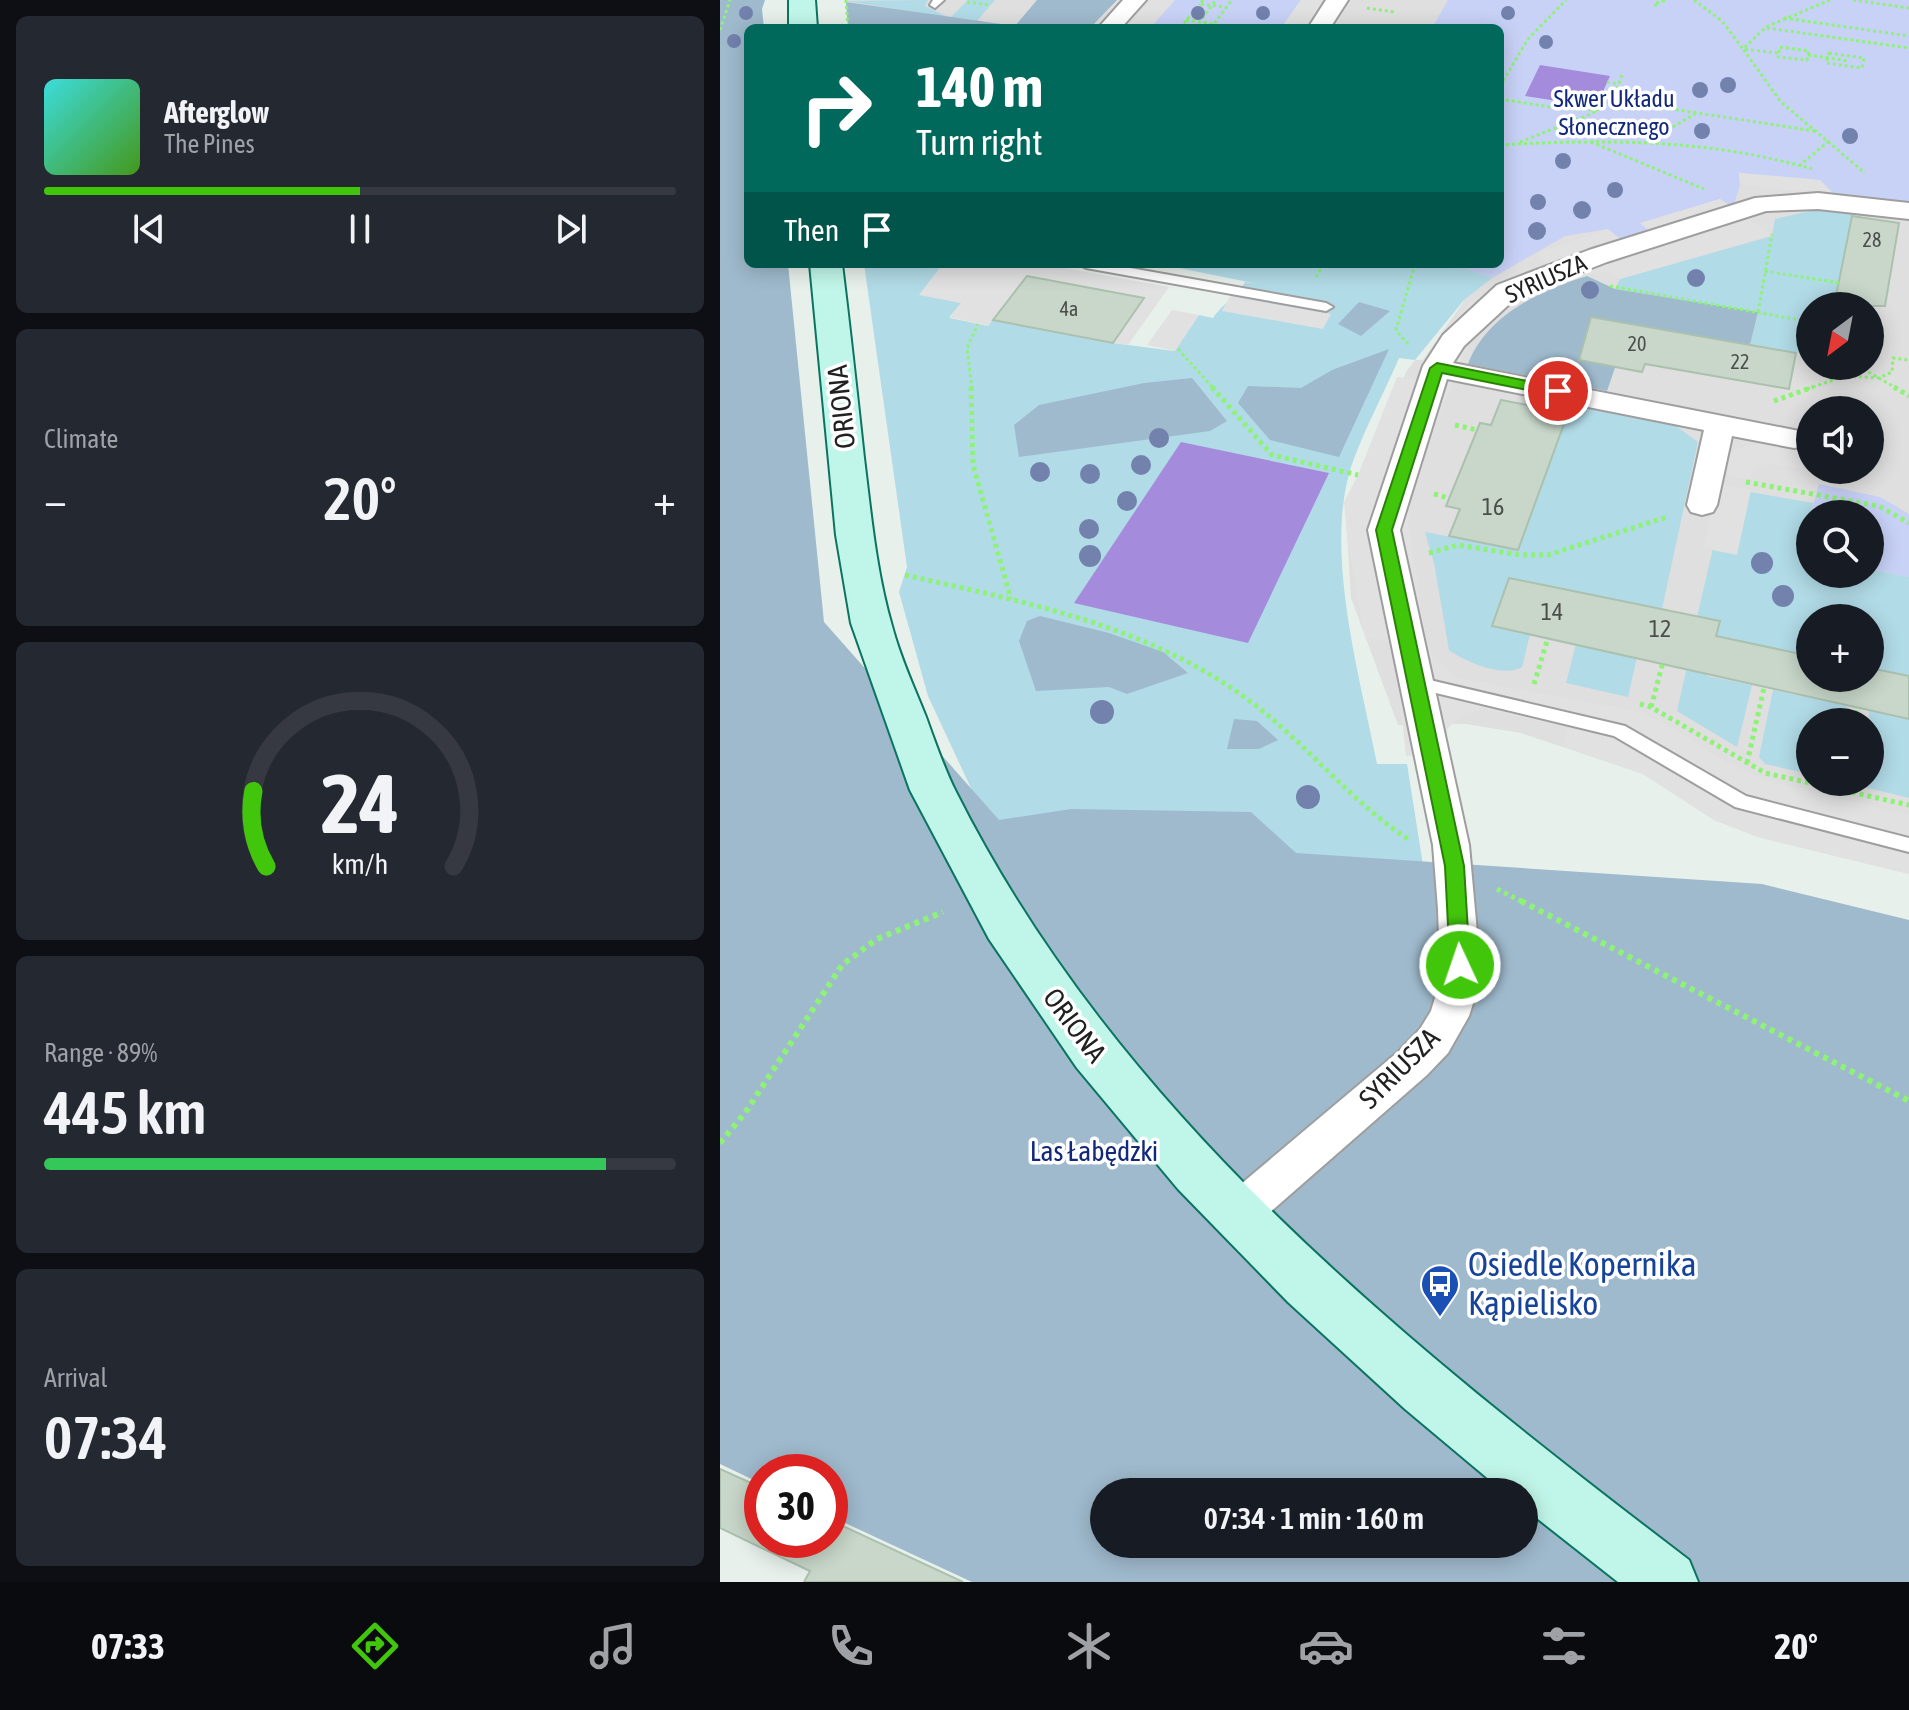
<!DOCTYPE html>
<html lang="en">
<head>
<meta charset="utf-8">
<style>
  body { margin:0; font-family:"Asap Condensed",sans-serif; background:#242831; color:#f1f3f6; height:100vh; display:flex; flex-direction:column; font-size:30px; white-space:nowrap }
  * { box-sizing:border-box; margin:0 }
  p { font-size:26px; color:#9ea1a6 }
  .icon { flex:none; width:44px; height:44px; fill:none; stroke:currentColor; stroke-width:2; stroke-linecap:round; stroke-linejoin:round }
  .map { position:relative; flex:1; overflow:hidden }
  .panel { display:flex; flex-direction:column; gap:16px; padding:16px; background:#0d0f14; width:720px }
  .panel>* { flex:none }
  .banner { position:absolute; left:24px; top:24px; width:760px; height:244px; border-radius:12px; box-shadow:0 4px 20px #0003; background:#00695c; color:#fff; overflow:hidden }
  .needle { width:52px; rotate:212deg }
  .controls { position:absolute; left:1076px; top:292px; display:grid; gap:16px }
  .controls a { display:grid; place-items:center; width:88px; height:88px; border-radius:50%; background:#171b24; box-shadow:0 4px 20px #0003; font-size:40px }
  .speed { position:absolute; left:24px; top:1454px; display:flex; gap:16px; font-size:40px; font-weight:700; text-align:center }
  .speed>* { display:grid; place-content:center; width:104px; height:104px; border-radius:50%; background:#171b24; box-shadow:0 4px 20px #0003; line-height:1 }
  .speed .limit { border:12px solid #d22; background:#fff; color:#111 }
  .pin { position:absolute; display:grid; place-items:center; width:68px; height:68px; color:#fff; margin:-34px; border:4px solid #fff; border-radius:50%; box-shadow:0 2px 8px #0007 }
  .me { position:absolute; width:88px; margin:-44px; rotate:357deg; stroke-linejoin:round; filter:drop-shadow(0 0 6px #0008) }
  .turn { display:flex; align-items:center; gap:28px; height:168px; padding:0 40px; font-size:36px }
  .turn .icon { width:104px; height:104px; stroke-width:2.5 }
  .turn b { display:block; font-size:56px; line-height:68px }
  .then { display:flex; align-items:center; height:76px; padding:0 40px; background:#0003; gap:16px; font-size:30px }
  .big { font-size:60px; font-weight:600; line-height:1.1 }
  .panel .widget { flex:1; display:flex; flex-direction:column; justify-content:center; gap:12px; min-width:0; padding:0 28px; border-radius:12px; background:#242831 }
  .panel .dial { align-items:center; gap:0 }
  .dial svg { height:208px; overflow:visible; fill:none; stroke:#363941; stroke-width:7; stroke-linecap:round; text-anchor:middle }
  .dial text { fill:#f1f3f6; stroke:none }
  .song { display:flex; align-items:center; gap:24px }
  .cover { width:96px; height:96px; border-radius:12px; background:linear-gradient(135deg,hsl(180 70% 55%),hsl(100 70% 35%)) }
  .played { height:8px; border-radius:4px; background:linear-gradient(90deg,#42c60b 50%,#363941 50%) }
  .keys { display:flex; justify-content:space-around; direction:ltr }
  .heat { display:flex; justify-content:space-between; align-items:center; font-size:44px; direction:ltr }
  .charge { height:12px; border-radius:6px; background:linear-gradient(90deg,#34c759 89%,#363941 0) }
  .trip { position:absolute; left:370px; top:1478px; width:448px; height:80px; border-radius:40px; background:#171b24; box-shadow:0 4px 20px #0003; font-weight:600; line-height:80px; text-align:center }
  .tabs { display:flex; height:128px; justify-content:space-around; align-items:center; background:#090b0e; color:#9ea1a6 }
  .tabs .icon { width:56px; height:56px }
  .tabs .current { color:#42c60b }
  .tabs b { font-size:36px; color:#f1f3f6 }
  main { display:flex; flex:1; min-height:0 }
  .map>svg:first-child { display:block }
  .residential { fill:#dedfde; fill-rule:evenodd }
  .grass { fill:#b1dbe7 }
  .forest { fill:#9fbacd; fill-rule:evenodd }
  .park { fill:#c8d2f7 }
  .pitch { fill:#a48bdb }
  .parking { fill:#e1e1e1 }
  .building { fill:#c8d7ca; stroke:#abc1ae; stroke-width:2 }
  .lines { fill:none; stroke-linecap:round; stroke-linejoin:round }
  .lane-casing { stroke:#9e9e9e; stroke-width:4 }
  .street-casing { stroke:#9e9e9e; stroke-width:4 }
  .secondary-casing { stroke:#0b7461; stroke-width:4 }
  .path-far2 { stroke:#8ef277; stroke-width:3; stroke-dasharray:3 3; stroke-linecap:butt }
  .path-far1 { stroke:#8ef277; stroke-width:5; stroke-dasharray:4 4; stroke-linecap:butt }
  .path { stroke:#8ef277; stroke-width:6; stroke-dasharray:5 5; stroke-linecap:butt }
  .lane { fill:#fff; fill-rule:evenodd }
  .street { fill:#fff; fill-rule:evenodd }
  .secondary { fill:#c0f6e9; fill-rule:evenodd }
  .tree { fill:#7282ad }
  .route { fill:#42c60b; stroke:#2b8107; stroke-width:2 }
  .labels { text-anchor:middle; stroke-width:7; stroke-linejoin:round; paint-order:stroke }
  .far-number-label { font-size:20px; fill:#4b4e4b }
  .far-park-label { font-size:24px; fill:#12287b; stroke:#fff }
  .far-street-label { font-size:24px; fill:#212121; stroke:#fff }
  .number-label { font-size:24px; fill:#4b4e4b }
  .street-label { font-size:28px; fill:#212121; stroke:#fff }
  .park-label { font-size:28px; fill:#12287b; stroke:#fff }
  .near-transit-label { font-size:34px; fill:#164399; stroke:#fff; text-anchor:start }
</style>
</head>
<body>
<main>
<section class="panel">
<div class="widget">
<div class="song"><i class="cover"></i><div><b>Afterglow</b><p>The Pines</p></div></div>
<div class="played"></div>
<div class="keys"><svg class="icon" aria-label="previous" viewBox="0 0 24 24"><path d="M18 5L8 12l10 7zM5 5v14"/></svg><svg class="icon" aria-label="pause" viewBox="0 0 24 24"><path d="M8 5v14M16 5v14"/></svg><svg class="icon" aria-label="next" viewBox="0 0 24 24"><path d="M6 5l10 7-10 7zM19 5v14"/></svg></div>
</div>
<div class="widget"><p>Climate</p>
<div class="heat"><a>−</a><b class="big">20°</b><a>+</a></div>
</div>
<div class="widget dial"><svg viewBox="0 0 100 80">
<path d="M14 69A42 42 0 1 1 86 69"/>
<path d="M14 69A42 42 0 0 1 9 40" stroke="#42c60b"/>
<text x="50" y="56" font-size="32" font-weight="700">24</text>
<text x="50" y="72" font-size="11">km/h</text>
</svg></div>
<div class="widget"><p>Range · 89%</p><b class="big">445 km</b><div class="charge"></div></div>
<div class="widget"><p>Arrival</p><b class="big">07:34</b></div>
</section>
<div class="map">
<svg width="1189" height="1582" viewBox="0 0 1189 1582">
  <rect width="100%" height="100%" fill="#e8f0eb"/>
  <path class="residential" d="M 128,0 L 1189,0 L 1189,874 L 1038,837 L 994,820 L 923,774 L 801,733 L 746,724 L 678,725 L 631,598 L 626,517 L 686,372 L 695,360 L 703,360 L 744,301 L 657,264 L 780,264 L 780,28 L 129,28 ZM 1090,306 L 1150,306 L 1150,366 L 1090,366 ZM 1090,410 L 1150,410 L 1150,470 L 1090,470 ZM 1090,514 L 1150,514 L 1150,574 L 1090,574 ZM 1090,618 L 1150,618 L 1150,678 L 1090,678 ZM 1090,722 L 1150,722 L 1150,782 L 1090,782 Z"/>
  <path class="grass" d="M 208,0 L 205,6 L 230,18 L 248,0 L 275,0 L 256,22 L 126,1 Z
    M 1099,209 L 1132,213 L 1114,306 L 1090,306 L 1090,348 L 1076,353 L 1030,345 L 1038,312 L 895,289 L 900,279 L 1052,236 L 1055,219 Z
    M 144,264 L 223,264 L 200,294 L 242,303 L 230,318 L 268,326 L 273,319 L 393,343 L 454,351 L 479,315 L 493,318 C 502,304 517,296 525,282 L 538,284 L 439,264 L 735,264 L 772,278 L 744,300 L 695,360 L 679,358 C 664,393 645,428 632,464 C 603,550 640,676 657,764 L 687,764 L 709,903 L 269,827 L 208,696 L 179,592 L 187,567 Z
    M 851,404 L 953,424 L 978,442 L 942,609 L 789,578 L 772,625 L 810,634 L 802,667 C 784,678 745,662 729,650 L 714,563 L 705,532 L 798,550 Z
    M 1007,488 L 1093,503 L 1081,554 L 1090,557 L 1090,574 L 1150,574 L 1150,569 L 1189,577 L 1189,676 L 1150,668 L 1150,618 L 1090,618 L 1090,656 L 996,636 L 999,621 L 977,617 Z
    M 856,644 L 917,657 L 908,697 L 846,683 Z
    M 967,667 L 987,672 L 987,676 L 1032,685 L 1017,747 L 957,711 Z
    M 1053,690 L 1127,706 L 1123,722 L 1090,722 L 1090,774 L 1045,764 L 1039,757 Z
    M 1149,710 L 1189,719 L 1189,798 L 1136,785 L 1136,782 L 1150,782 Z"/>
  <path class="forest" d="M 0,0 L 45,0 L 42,9 L 44,28 L 28,28 L 28,264 L 68,264 L 104,622 L 279,820 L 351,809 L 531,812 L 576,853 L 1042,884 L 1189,920 L 1189,1582 L 252,1582 L 110,1516 L 110,1472 L 42,1472 L 42,1484 L 0,1464 ZM 384,1492 L 804,1492 L 804,1544 L 384,1544 Z
    M 317,0 L 397,0 L 370,28 L 128,28 L 126,2 L 295,26 Z
    M 867,276 L 895,289 L 1038,312 L 1030,345 L 872,318 L 898,359 L 887,391 L 748,364 C 767,315 819,291 867,276 Z
    M 639,302 L 670,311 L 641,336 L 618,324 Z
    M 669,349 L 619,457 L 550,440 L 518,403 L 528,386 L 581,388 L 612,370 Z
    M 472,378 L 507,421 L 490,431 L 299,457 L 294,425 L 319,405 L 424,383 Z
    M 320,616 L 389,633 L 443,652 L 468,673 L 407,694 L 389,687 L 316,691 L 299,641 L 307,621 Z
    M 514,719 L 537,721 L 558,740 L 539,749 L 507,749 Z"/>
  <path class="park" d="M 455,0 L 581,0 L 561,28 L 430,28 Z
    M 728,0 L 1189,0 L 1189,202 L 1113,193 L 1100,180 L 1019,173 L 1020,185 L 1013,208 L 1000,199 L 921,223 L 931,233 L 901,240 L 888,229 L 845,236 L 772,278 L 735,264 L 780,264 L 780,28 L 712,28 Z
    M 1099,484 L 1160,497 L 1189,514 L 1189,577 L 1150,569 L 1150,514 L 1091,514 Z"/>
  <path class="pitch" d="M 820,65 L 890,76 L 876,107 L 805,96 Z
    M 461,442 L 609,473 L 528,643 L 354,603 Z"/>
  <path class="parking" d="M 430,0 L 455,0 L 430,28 L 406,28 Z
    M 581,0 L 607,0 L 587,28 L 561,28 Z
    M 1019,173 L 1100,180 L 1113,193 L 1020,185 Z
    M 1000,199 L 1052,235 L 900,279 L 887,270 L 813,291 L 780,310 L 750,344 L 694,474 L 688,523 L 706,637 L 712,656 L 738,678 L 916,711 L 947,724 L 1002,760 L 1044,780 L 1189,815 L 1189,874 L 1038,837 L 994,820 L 923,774 L 844,747 L 848,727 L 763,709 L 744,714 L 727,729 L 728,754 L 686,756 L 674,642 L 645,637 L 628,544 L 624,502 L 638,475 L 677,377 L 699,379 L 719,340 L 750,303 L 784,282 L 828,264 L 817,253 L 888,229 L 901,240 L 931,232 L 920,223 Z
    M 223,264 L 322,264 L 449,287 L 408,345 L 393,343 L 423,297 L 308,275 L 268,326 L 229,317 L 241,303 L 199,295 Z
    M 510,296 L 611,314 L 603,329 L 502,311 Z
    M 452,310 L 479,315 L 455,351 L 427,345 Z
    M 1046,442 L 1084,446 L 1082,469 L 1050,464 L 1034,467 L 1031,479 L 1002,474 L 1005,460 L 1014,450 Z
    M 998,484 L 1031,490 L 1017,555 L 983,548 Z"/>
  <path class="building" d="M 1132,216 L 1179,223 L 1165,306 L 1114,306 Z
    M 307,276 L 424,298 L 393,343 L 273,320 Z
    M 871,317 L 1076,353 L 1069,389 L 925,364 L 922,372 L 859,360 Z
    M 781,400 L 848,413 L 798,550 L 729,536 L 740,509 L 726,506 L 760,423 L 771,425 Z
    M 789,578 L 1000,621 L 996,636 L 1090,656 L 1090,678 L 1150,678 L 1150,668 L 1189,676 L 1189,719 L 772,626 Z
    M 0,1469 L 42,1488 L 42,1540 L 110,1540 L 110,1520 L 243,1582 L 84,1582 L 90,1571 L 0,1528 Z"/>
  <g class="lines">
    <g class="lane-casing">
      <path id="lane" d="M 213,0 L 224,0 L 215,8 L 210,5 Z
        M 359,264 L 388,264 L 606,303 L 613,307 L 606,311 L 366,268 Z
        M 697,677 L 905,726 L 1026,796 L 1189,838 L 1189,852 L 1015,807 L 894,736 L 691,687 L 688,683 L 691,679 Z"/>
    </g>
    <g class="street-casing">
      <path id="street" d="M 403,0 L 426,0 L 401,28 L 378,28 Z
        M 606,0 L 628,0 L 610,28 L 588,28 Z
        M 1098,193 L 1189,203 L 1189,219 L 1098,209 L 1046,211 L 887,262 L 797,297 L 744,346 L 733,363 L 1074,430 L 1084,432 L 1089,439 L 1084,446 L 1074,448 L 1012,436 L 997,505 L 993,512 L 982,515 L 971,512 L 967,505 L 984,430 L 727,379 L 680,530 L 749,845 L 760,965 L 757,991 L 749,1016 L 728,1053 L 707,1075 L 532,1228 L 517,1234 L 502,1228 L 495,1214 L 502,1200 L 679,1051 L 700,1029 L 711,1011 L 717,991 L 720,965 L 718,909 L 713,845 L 648,530 L 703,366 L 723,335 L 777,285 L 869,250 L 1035,198 Z"/>
    </g>
    <g class="secondary-casing">
      <path id="secondary" d="M 69,0 L 95,0 L 97,28 L 69,28 Z
        M 90,264 L 122,264 C 130,329 137,393 144,458 C 151,514 156,571 172,626 C 180,657 194,687 206,717 C 215,742 224,768 236,792 C 399,1116 687,1345 969,1560 L 978,1582 L 898,1582 L 804,1508 L 804,1492 L 784,1492 L 685,1409 L 568,1302 L 458,1189 L 357,1068 L 269,939 L 190,790 L 131,623 L 116,535 Z"/>
    </g>
    <path class="path-far2" d="M 126,0 L 128,28
      M 483,0 L 480,4 L 506,7
      M 974,0 L 1002,21 L 1023,49 L 1058,53
      M 1110,0 L 1046,27 L 1023,49 L 1061,102 L 1145,173
      M 1133,0 L 1189,8
      M 247,2 L 270,5
      M 937,6 L 934,4 L 947,0
      M 647,8 L 674,12
      M 1064,18 L 1189,36
      M 466,20 L 494,24
      M 460,28 L 480,4
      M 475,28 L 496,0
      M 491,28 L 512,0
      M 1047,28 L 1189,48
      M 0,30 L 10,0
      M 1060,47 L 1089,51 L 1087,60 L 1058,57 Z
      M 1109,53 L 1144,58 L 1142,68 L 1106,63 Z
      M 1088,55 L 1129,61
      M 902,75 L 893,100 L 1095,131
      M 887,82 L 899,84
      M 780,86 L 808,39 L 846,0
      M 780,99 L 843,109 L 880,110
      M 932,139 L 975,114
      M 800,142 L 871,114 L 893,100
      M 871,142 L 984,189
      M 780,145 C 887,139 989,139 1092,169
      M 1079,166 L 1109,141
      M 1045,271 L 1119,283
      M 596,277 L 604,264
      M 890,286 L 1085,321 L 1090,328
      M 1038,312 L 1052,234
      M 688,344 L 676,330 L 695,264
      M 458,349 L 494,389
      M 1138,366 L 1178,389
      M 252,389 L 247,348 L 258,324
      M 1087,389 L 1125,376 L 1159,378 L 1172,372 L 1173,358 L 1189,360"/>
    <path class="path-far1" d="M 251,387 L 253,465 L 291,599
      M 492,387 L 552,455 L 638,475
      M 1174,387 L 1189,396
      M 1054,401 L 1093,387
      M 735,425 L 757,430
      M 1026,482 L 1159,506 L 1189,523
      M 714,494 L 729,498
      M 709,553 L 738,545 L 800,555 L 828,555 L 947,517
      M 185,575 C 304,602 427,625 527,699 C 585,741 628,800 688,839
      M 814,684 L 828,638
      M 920,704 L 931,707 L 1045,773 L 1189,805
      M 931,707 L 943,662
      M 1134,722 L 1137,707
      M 1027,763 L 1044,688
      M 1123,790 L 1124,782
      M 777,889 L 805,903"/>
    <path class="path" d="M 801,901 L 1189,1101
      M 0,1143 L 25,1113 L 122,965 L 157,939 L 223,912"/>
    <use href="#lane" class="lane"/>
    <use href="#street" class="street"/>
    <use href="#secondary" class="secondary"/>
  </g>
  <g class="tree">
    <circle cx="26" cy="13" r="7"/>
    <circle cx="478" cy="13" r="7"/>
    <circle cx="543" cy="13" r="7"/>
    <circle cx="788" cy="13" r="7"/>
    <circle cx="14" cy="41" r="7"/>
    <circle cx="826" cy="42" r="7"/>
    <circle cx="1008" cy="85" r="8"/>
    <circle cx="980" cy="90" r="8"/>
    <circle cx="982" cy="131" r="8"/>
    <circle cx="1130" cy="136" r="8"/>
    <circle cx="843" cy="161" r="8"/>
    <circle cx="895" cy="190" r="8"/>
    <circle cx="818" cy="202" r="8"/>
    <circle cx="862" cy="210" r="9"/>
    <circle cx="817" cy="231" r="9"/>
    <circle cx="976" cy="278" r="9"/>
    <circle cx="870" cy="290" r="9"/>
    <circle cx="439" cy="438" r="10"/>
    <circle cx="421" cy="465" r="10"/>
    <circle cx="320" cy="472" r="10"/>
    <circle cx="370" cy="474" r="10"/>
    <circle cx="407" cy="501" r="10"/>
    <circle cx="369" cy="529" r="10"/>
    <circle cx="370" cy="556" r="11"/>
    <circle cx="1042" cy="563" r="11"/>
    <circle cx="1063" cy="596" r="11"/>
    <circle cx="382" cy="712" r="12"/>
    <circle cx="588" cy="797" r="12"/>
  </g>
  <path class="route" d="M 717,363 L 838,387 L 845,391 L 838,396 L 722,373 L 672,530 L 744,866 L 750,965 L 747,970 L 733,970 L 730,965 L 725,866 L 656,530 L 710,368 Z"/>
  <defs>
    <g id="bus-pin" transform="scale(2)"><path d="M0 17L-7.5 6A9.5 9.5 0 1 1 7.5 6Z" fill="#1a4fb4" stroke="#fff"/><path d="M-5-6H5V4H4V6H2V4H-2V6H-4V4H-5ZM-3.5-4V0h7V-4ZM-3.5 1.2v1.5H-2V1.2ZM2 1.2v1.5H3.5V1.2Z" fill="#fff"/></g>
  </defs>
  <g fill-rule="evenodd">
    <use href="#bus-pin" x="720" y="1284"/>
  </g>
  <g class="labels">
    <g class="far-number-label">
      <text x="1152" y="247">28</text>
      <text x="349" y="316">4a</text>
      <text x="917" y="351">20</text>
      <text x="1020" y="369">22</text>
    </g>
    <g class="far-park-label">
      <text x="894" y="107">Skwer Układu<tspan x="894" dy="28">Słonecznego</tspan></text>
    </g>
    <g class="far-street-label">
      <text transform="translate(826 279) rotate(-24)" y="8">SYRIUSZA</text>
    </g>
    <g class="number-label">
      <text x="773" y="515">16</text>
      <text x="832" y="620">14</text>
      <text x="940" y="637">12</text>
    </g>
    <g class="street-label">
      <text transform="translate(121 407) rotate(-96)" y="10">ORIONA</text>
      <text transform="translate(355 1025) rotate(53)" y="10">ORIONA</text>
      <text transform="translate(679 1068) rotate(-45)" y="10">SYRIUSZA</text>
    </g>
    <g class="park-label">
      <text x="374" y="1161">Las Łabędzki</text>
    </g>
    <g class="near-transit-label">
      <text x="748" y="1276">Osiedle Kopernika<tspan x="748" dy="39">Kąpielisko</tspan></text>
    </g>
  </g>
</svg>
<div class="controls">
<a><svg class="needle" viewBox="-14 -14 28 28"><path d="M0-13l5 13h-10z" fill="#e53935"/><path d="M0 13l5-13h-10z" fill="#9ea1a6"/></svg></a>
<a><svg class="icon" aria-label="sound" viewBox="0 0 24 24"><path d="M4 9h4l5-4v14l-5-4H4zM17 9q2 3 0 6"/></svg></a>
<a><svg class="icon" aria-label="search" viewBox="0 0 24 24"><circle cx="10" cy="10" r="6"/><path d="M15 15l6 6"/></svg></a>
<a>+</a>
<a>−</a>
</div>
<div class="speed"><div class="limit">30</div></div>
<div class="pin" style="left:838px;top:391px;background:#d93025"><svg class="icon" aria-label="arrive" viewBox="0 0 24 24"><path d="M6 21V4h12l-3 4 3 4H6"/></svg></div>
<svg class="me" style="left:740px;top:965px" viewBox="-20 -20 40 40"><circle r="17" fill="#42c60b" stroke="#fff" stroke-width="3"/><path d="M0-11L8 9 0 5-8 9z" fill="#fff"/></svg>
<div class="trip">07:34 · 1 min · 160 m</div>
<div class="banner">
<div class="turn"><svg class="icon" aria-label="right" viewBox="0 0 24 24"><path d="M7 20v-9h11M14 6l5 5-5 5"/></svg><div><b>140 m</b>Turn right</div></div>
<div class="then">Then<svg class="icon" aria-label="arrive" viewBox="0 0 24 24"><path d="M6 21V4h12l-3 4 3 4H6"/></svg></div>
</div>
</div>
</main>
<nav class="tabs">
<b>07:33</b>
<svg class="icon current" aria-label="directions" viewBox="0 0 24 24"><path d="M12 3l9 9-9 9-9-9zM9 14v-3h6M13 9l2 2-2 2"/></svg>
<svg class="icon" aria-label="music" viewBox="0 0 24 24"><path d="M9 18V5l10-2v13"/><circle cx="6" cy="18" r="3"/><circle cx="16" cy="16" r="3"/></svg>
<svg class="icon" aria-label="phone" viewBox="0 0 24 24"><path d="M5 4h4l2 5-3 2q2 4 5 5l2-3 5 2v4C11 20 4 13 5 4z"/></svg>
<svg class="icon" aria-label="climate" viewBox="0 0 24 24"><path d="M12 3v18M4 7l16 10M4 17L20 7"/></svg>
<svg class="icon" aria-label="car" viewBox="0 0 24 24"><path d="M5 17H2v-5l4-1 3-4h7l3 4 3 1v5h-3M9 17h6M6 11h13"/><circle cx="7" cy="17" r="2"/><circle cx="17" cy="17" r="2"/></svg>
<svg class="icon" aria-label="filters" viewBox="0 0 24 24"><path d="M4 7h16M4 17h16"/><circle cx="9" cy="7" r="2"/><circle cx="15" cy="17" r="2"/></svg>
<b>20°</b>
</nav>
</body>
</html>
